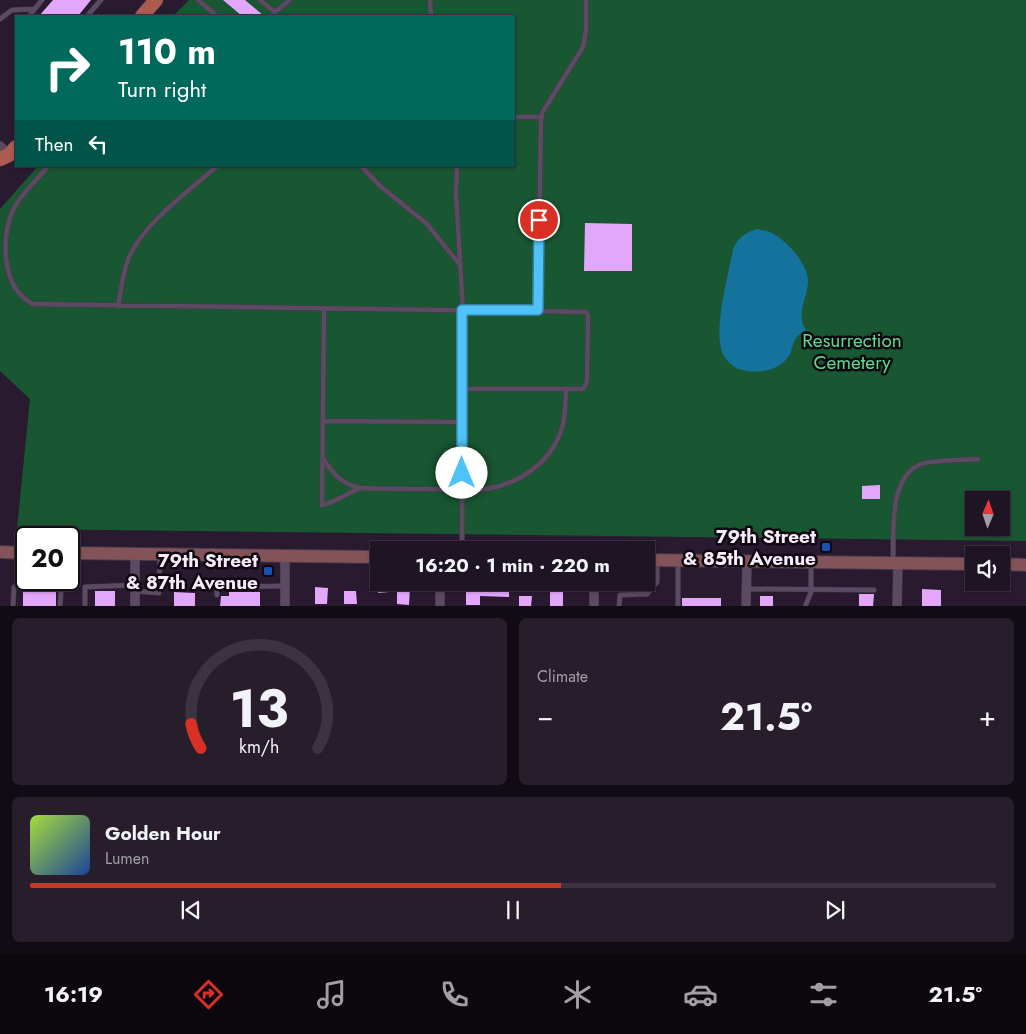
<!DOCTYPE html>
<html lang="en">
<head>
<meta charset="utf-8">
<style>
  body { margin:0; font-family:Jost,sans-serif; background:#271d2b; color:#f1f3f6; height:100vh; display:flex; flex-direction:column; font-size:19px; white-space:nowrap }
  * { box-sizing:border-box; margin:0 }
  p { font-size:16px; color:#a19ea6 }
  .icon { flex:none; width:28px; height:28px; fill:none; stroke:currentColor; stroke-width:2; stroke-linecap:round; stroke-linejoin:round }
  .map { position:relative; height:606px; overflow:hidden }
  .sheet { display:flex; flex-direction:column; gap:12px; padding:12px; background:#110b13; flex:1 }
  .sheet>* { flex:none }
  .guide { position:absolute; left:15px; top:15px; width:500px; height:152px; border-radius:0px; box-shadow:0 1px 4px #0004,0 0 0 1px #3c3341; background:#00695c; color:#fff; overflow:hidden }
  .needle { width:32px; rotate:2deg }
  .tools { position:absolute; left:965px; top:491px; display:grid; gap:10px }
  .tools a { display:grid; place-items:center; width:45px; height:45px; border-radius:0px; background:#1f1423; box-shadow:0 1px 4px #0004,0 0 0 1px #3c3341; font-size:25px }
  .speed { position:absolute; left:15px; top:526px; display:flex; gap:10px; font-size:25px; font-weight:700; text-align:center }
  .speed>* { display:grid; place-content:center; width:65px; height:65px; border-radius:50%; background:#1f1423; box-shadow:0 1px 4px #0004,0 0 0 1px #3c3341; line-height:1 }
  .speed .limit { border:2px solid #111; border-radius:8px; background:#fff; color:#111 }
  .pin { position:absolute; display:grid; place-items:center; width:42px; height:42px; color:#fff; margin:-21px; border:2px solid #fff; border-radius:50%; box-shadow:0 1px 5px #0007 }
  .me { position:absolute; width:55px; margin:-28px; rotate:0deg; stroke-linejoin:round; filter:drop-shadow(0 0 4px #0008) }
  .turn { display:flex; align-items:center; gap:18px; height:105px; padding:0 20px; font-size:22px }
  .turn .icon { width:65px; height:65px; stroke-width:2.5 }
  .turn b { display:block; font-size:35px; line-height:42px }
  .then { display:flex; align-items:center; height:48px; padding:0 20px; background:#0003; gap:10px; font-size:19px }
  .big { font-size:38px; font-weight:700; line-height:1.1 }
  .sheet .tile { flex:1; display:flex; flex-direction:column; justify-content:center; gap:8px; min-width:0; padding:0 18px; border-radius:8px; background:#271d2b }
  .sheet .dial { align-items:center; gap:0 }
  .dial svg { height:130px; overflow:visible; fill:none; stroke:#3c3341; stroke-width:7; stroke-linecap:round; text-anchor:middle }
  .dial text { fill:#f1f3f6; stroke:none }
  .song { display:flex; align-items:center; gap:15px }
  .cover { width:60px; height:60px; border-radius:8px; background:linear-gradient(135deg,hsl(80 70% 55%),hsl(220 70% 35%)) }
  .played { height:5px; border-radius:2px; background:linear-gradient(90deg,#d93025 55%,#3c3341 55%) }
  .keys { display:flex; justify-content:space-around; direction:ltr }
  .heat { display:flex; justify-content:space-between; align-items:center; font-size:28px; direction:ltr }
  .sheet .tiles { flex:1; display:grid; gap:12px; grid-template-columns:1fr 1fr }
  .tile:last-child { grid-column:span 2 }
  .trip { position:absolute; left:370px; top:541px; width:285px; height:50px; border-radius:0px; background:#1f1423; box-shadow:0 1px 4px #0004,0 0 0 1px #3c3341; font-weight:700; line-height:50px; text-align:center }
  .menu { display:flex; height:80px; justify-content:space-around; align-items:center; background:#0c080e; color:#a19ea6 }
  .menu .icon { width:35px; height:35px }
  .menu .on { color:#d93025 }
  .menu b { font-size:22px; color:#f1f3f6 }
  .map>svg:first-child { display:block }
  .green { fill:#195632; fill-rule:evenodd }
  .water { fill:#15729c }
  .building { fill:#e2a7fa }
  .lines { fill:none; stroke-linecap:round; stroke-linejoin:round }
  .service-casing { stroke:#433848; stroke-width:5.5 }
  .minor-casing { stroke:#433848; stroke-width:10 }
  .secondary-casing { stroke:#433848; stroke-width:14 }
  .primary-casing { stroke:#433848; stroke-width:15 }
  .service { stroke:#5b4a62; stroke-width:4.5 }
  .minor { stroke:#5b4a62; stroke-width:9 }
  .secondary { stroke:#845259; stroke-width:12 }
  .primary { stroke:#ad5a50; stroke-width:14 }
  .route-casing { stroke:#337fa1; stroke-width:12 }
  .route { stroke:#4fc3f7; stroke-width:9 }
  .transit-dot { fill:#1a4fb4; stroke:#0e0811; stroke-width:2 }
  .labels { text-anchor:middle; stroke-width:5; stroke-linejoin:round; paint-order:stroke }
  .park-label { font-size:19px; fill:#5ddc8e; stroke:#0e0811 }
  .poi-label { font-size:19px; font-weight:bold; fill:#f5ebf9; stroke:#0e0811; text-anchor:end }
</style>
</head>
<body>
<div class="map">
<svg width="1026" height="607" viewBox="0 0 1026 607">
  <rect width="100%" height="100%" fill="#291a2f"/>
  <path class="green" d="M 189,0 L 1026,0 L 1026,541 L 17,529 L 30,399 L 0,371 L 0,209 L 38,166 L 514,166 L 514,16 L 173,16 ZM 974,500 L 1001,500 L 1001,528 L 974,528 Z"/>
  <path class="water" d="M 757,229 C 762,230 768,231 772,233 C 787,241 808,264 808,281 C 808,298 795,314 806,330 C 803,333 799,334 797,337 C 793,341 792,349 790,354 C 782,369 762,374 746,371 C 736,369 728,364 723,354 C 712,332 729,273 733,249 C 739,236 745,233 757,229 Z"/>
  <path class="building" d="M 53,0 L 91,0 L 78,16 L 39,16 Z
    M 223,0 L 245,0 L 264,16 L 242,16 Z
    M 585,223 L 632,224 L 632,271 L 584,271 Z
    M 880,485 L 880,499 L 862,499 L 862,486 Z
    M 378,583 L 389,583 L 389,592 L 378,593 Z
    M 466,585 L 509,587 L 509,597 L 480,596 L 480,605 L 466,605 Z
    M 23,587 L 53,587 L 56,591 L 56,606 L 23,606 Z
    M 315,587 L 328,588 L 327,604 L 315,604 Z
    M 397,588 L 410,588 L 409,605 L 397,604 Z
    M 922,589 L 941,590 L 941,607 L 922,607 Z
    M 550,590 L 563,590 L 563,606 L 550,606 Z
    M 95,591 L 115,591 L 115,607 L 95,607 Z
    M 344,591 L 356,591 L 357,604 L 344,604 Z
    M 174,592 L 195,593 L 195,607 L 174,607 Z
    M 229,592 L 260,592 L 260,607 L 220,607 L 221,596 L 229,596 Z
    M 859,594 L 874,594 L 873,607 L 859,607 Z
    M 519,596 L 532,596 L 531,607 L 519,607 Z
    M 760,596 L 773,596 L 773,607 L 760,607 Z
    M 682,598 L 721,598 L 721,607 L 682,607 Z"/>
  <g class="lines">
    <g class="service-casing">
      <path id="service" d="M 198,0 L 217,16
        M 260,0 L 275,12
        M 430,0 L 431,16
        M 29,16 L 42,0
        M 87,16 L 101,0
        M 272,16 L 275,12 L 290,0
        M 0,19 L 12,10 L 34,9
        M 514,117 L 542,117
        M 48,166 C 37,180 22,193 14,208 C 0,237 1,288 33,304 L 586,312 L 588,316 L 587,382 L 583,389 L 463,389
        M 361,166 L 380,186 L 426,223 L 460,265
        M 457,166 L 456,194 L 463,310 L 462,550
        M 118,306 C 121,290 123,272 129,257 C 144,223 189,191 217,166
        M 324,308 L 322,505 C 339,501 346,493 361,488 C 385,489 409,489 433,489 C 451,490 469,491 486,489 C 519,484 550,463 561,431 C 566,418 565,404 566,390
        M 538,310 L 541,120 L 542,113 L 583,47 L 586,30 L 586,0
        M 323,421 L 462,422
        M 324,460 C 333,474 342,484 360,488
        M 23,554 L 23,581 L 54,580
        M 893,562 C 894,532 888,477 921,464 C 931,460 965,460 978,459
        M 54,581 L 61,592 L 60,607
        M 747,589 L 874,590
        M 135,591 L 159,593 L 160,556
        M 217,595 L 217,587 L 285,586
        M 13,607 L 14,587 L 23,581
        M 85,607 L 85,587 L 135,585
        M 619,607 L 620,595 L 647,594 L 657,582 L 657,562
        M 678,607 L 678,562
        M 805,607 L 811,592 L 811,564"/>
    </g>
    <g class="minor-casing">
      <path id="minor" d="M 0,146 L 9,155
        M 135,607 L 135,554
        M 285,607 L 285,556
        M 440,607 L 440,582
        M 594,607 L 594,582
        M 746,607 L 747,561
        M 897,607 L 898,563"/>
    </g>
    <g class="secondary-casing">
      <path id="secondary" d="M 0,552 L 26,553
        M 69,553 L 379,557
        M 646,560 L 974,564
        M 1001,564 L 1026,565"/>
    </g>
    <g class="primary-casing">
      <path id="primary" d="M 142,16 L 156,0
        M 0,159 L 9,155 L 16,147"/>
    </g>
    <use href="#service" class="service"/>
    <use href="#minor" class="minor"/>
    <use href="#secondary" class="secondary"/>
    <use href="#primary" class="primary"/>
  </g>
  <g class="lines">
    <g class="route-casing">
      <path id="route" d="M 462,473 L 462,310 L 538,310 L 539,220"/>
    </g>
    <use href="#route" class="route"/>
  </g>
  <g class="transit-dot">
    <rect x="821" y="542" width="10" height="10" rx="2.5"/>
    <rect x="263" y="566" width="10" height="10" rx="2.5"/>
  </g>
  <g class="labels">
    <g class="park-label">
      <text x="852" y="347">Resurrection<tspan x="852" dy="22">Cemetery</tspan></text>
    </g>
    <g class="poi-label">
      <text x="816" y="543">79th Street<tspan x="816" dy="22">&amp; 85th Avenue</tspan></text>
      <text x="258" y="567">79th Street<tspan x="258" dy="22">&amp; 87th Avenue</tspan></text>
    </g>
  </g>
</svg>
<div class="tools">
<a><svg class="needle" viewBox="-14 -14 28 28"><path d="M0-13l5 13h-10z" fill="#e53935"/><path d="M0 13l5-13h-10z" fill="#a19ea6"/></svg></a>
<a><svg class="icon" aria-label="sound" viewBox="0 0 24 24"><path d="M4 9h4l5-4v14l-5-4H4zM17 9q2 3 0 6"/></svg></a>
</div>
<div class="speed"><div class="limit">20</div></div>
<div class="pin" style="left:539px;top:220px;background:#d93025"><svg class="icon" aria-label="arrive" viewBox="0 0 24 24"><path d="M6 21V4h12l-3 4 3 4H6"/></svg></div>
<svg class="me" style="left:462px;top:473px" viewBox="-20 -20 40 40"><circle r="19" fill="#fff"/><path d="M0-13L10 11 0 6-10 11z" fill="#4fc3f7"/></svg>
<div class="trip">16:20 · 1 min · 220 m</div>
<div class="guide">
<div class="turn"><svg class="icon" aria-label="right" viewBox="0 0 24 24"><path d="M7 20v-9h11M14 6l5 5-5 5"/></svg><div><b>110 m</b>Turn right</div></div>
<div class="then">Then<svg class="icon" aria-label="left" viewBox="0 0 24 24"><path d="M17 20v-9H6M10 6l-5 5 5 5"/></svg></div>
</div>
</div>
<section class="sheet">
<div class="tiles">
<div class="tile dial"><svg viewBox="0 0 100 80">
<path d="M14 69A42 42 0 1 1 86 69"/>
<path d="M14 69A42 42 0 0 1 8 54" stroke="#d93025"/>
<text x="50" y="56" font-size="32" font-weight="700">13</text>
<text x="50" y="72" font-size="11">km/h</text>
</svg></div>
<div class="tile"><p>Climate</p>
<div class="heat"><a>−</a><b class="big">21.5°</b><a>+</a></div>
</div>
<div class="tile">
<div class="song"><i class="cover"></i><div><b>Golden Hour</b><p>Lumen</p></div></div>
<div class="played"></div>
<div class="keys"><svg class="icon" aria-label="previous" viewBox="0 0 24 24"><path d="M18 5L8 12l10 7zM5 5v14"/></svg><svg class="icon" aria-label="pause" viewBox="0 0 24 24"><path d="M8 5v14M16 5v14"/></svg><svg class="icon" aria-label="next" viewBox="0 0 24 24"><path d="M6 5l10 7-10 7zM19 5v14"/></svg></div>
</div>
</div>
</section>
<nav class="menu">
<b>16:19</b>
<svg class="icon on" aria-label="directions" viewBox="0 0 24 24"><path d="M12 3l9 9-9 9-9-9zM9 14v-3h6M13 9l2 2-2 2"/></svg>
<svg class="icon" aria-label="music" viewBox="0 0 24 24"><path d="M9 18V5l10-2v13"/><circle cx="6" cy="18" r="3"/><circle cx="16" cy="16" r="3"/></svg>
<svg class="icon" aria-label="phone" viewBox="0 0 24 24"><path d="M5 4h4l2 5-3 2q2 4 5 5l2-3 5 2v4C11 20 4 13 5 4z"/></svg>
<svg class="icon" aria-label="climate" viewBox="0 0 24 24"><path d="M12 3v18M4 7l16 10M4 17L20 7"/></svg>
<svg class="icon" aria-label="car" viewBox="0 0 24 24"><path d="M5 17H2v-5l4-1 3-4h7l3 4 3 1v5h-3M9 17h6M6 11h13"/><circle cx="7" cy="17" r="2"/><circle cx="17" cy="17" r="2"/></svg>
<svg class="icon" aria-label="filters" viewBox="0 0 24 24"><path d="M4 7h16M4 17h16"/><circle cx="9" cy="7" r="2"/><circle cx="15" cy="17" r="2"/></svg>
<b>21.5°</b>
</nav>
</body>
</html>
